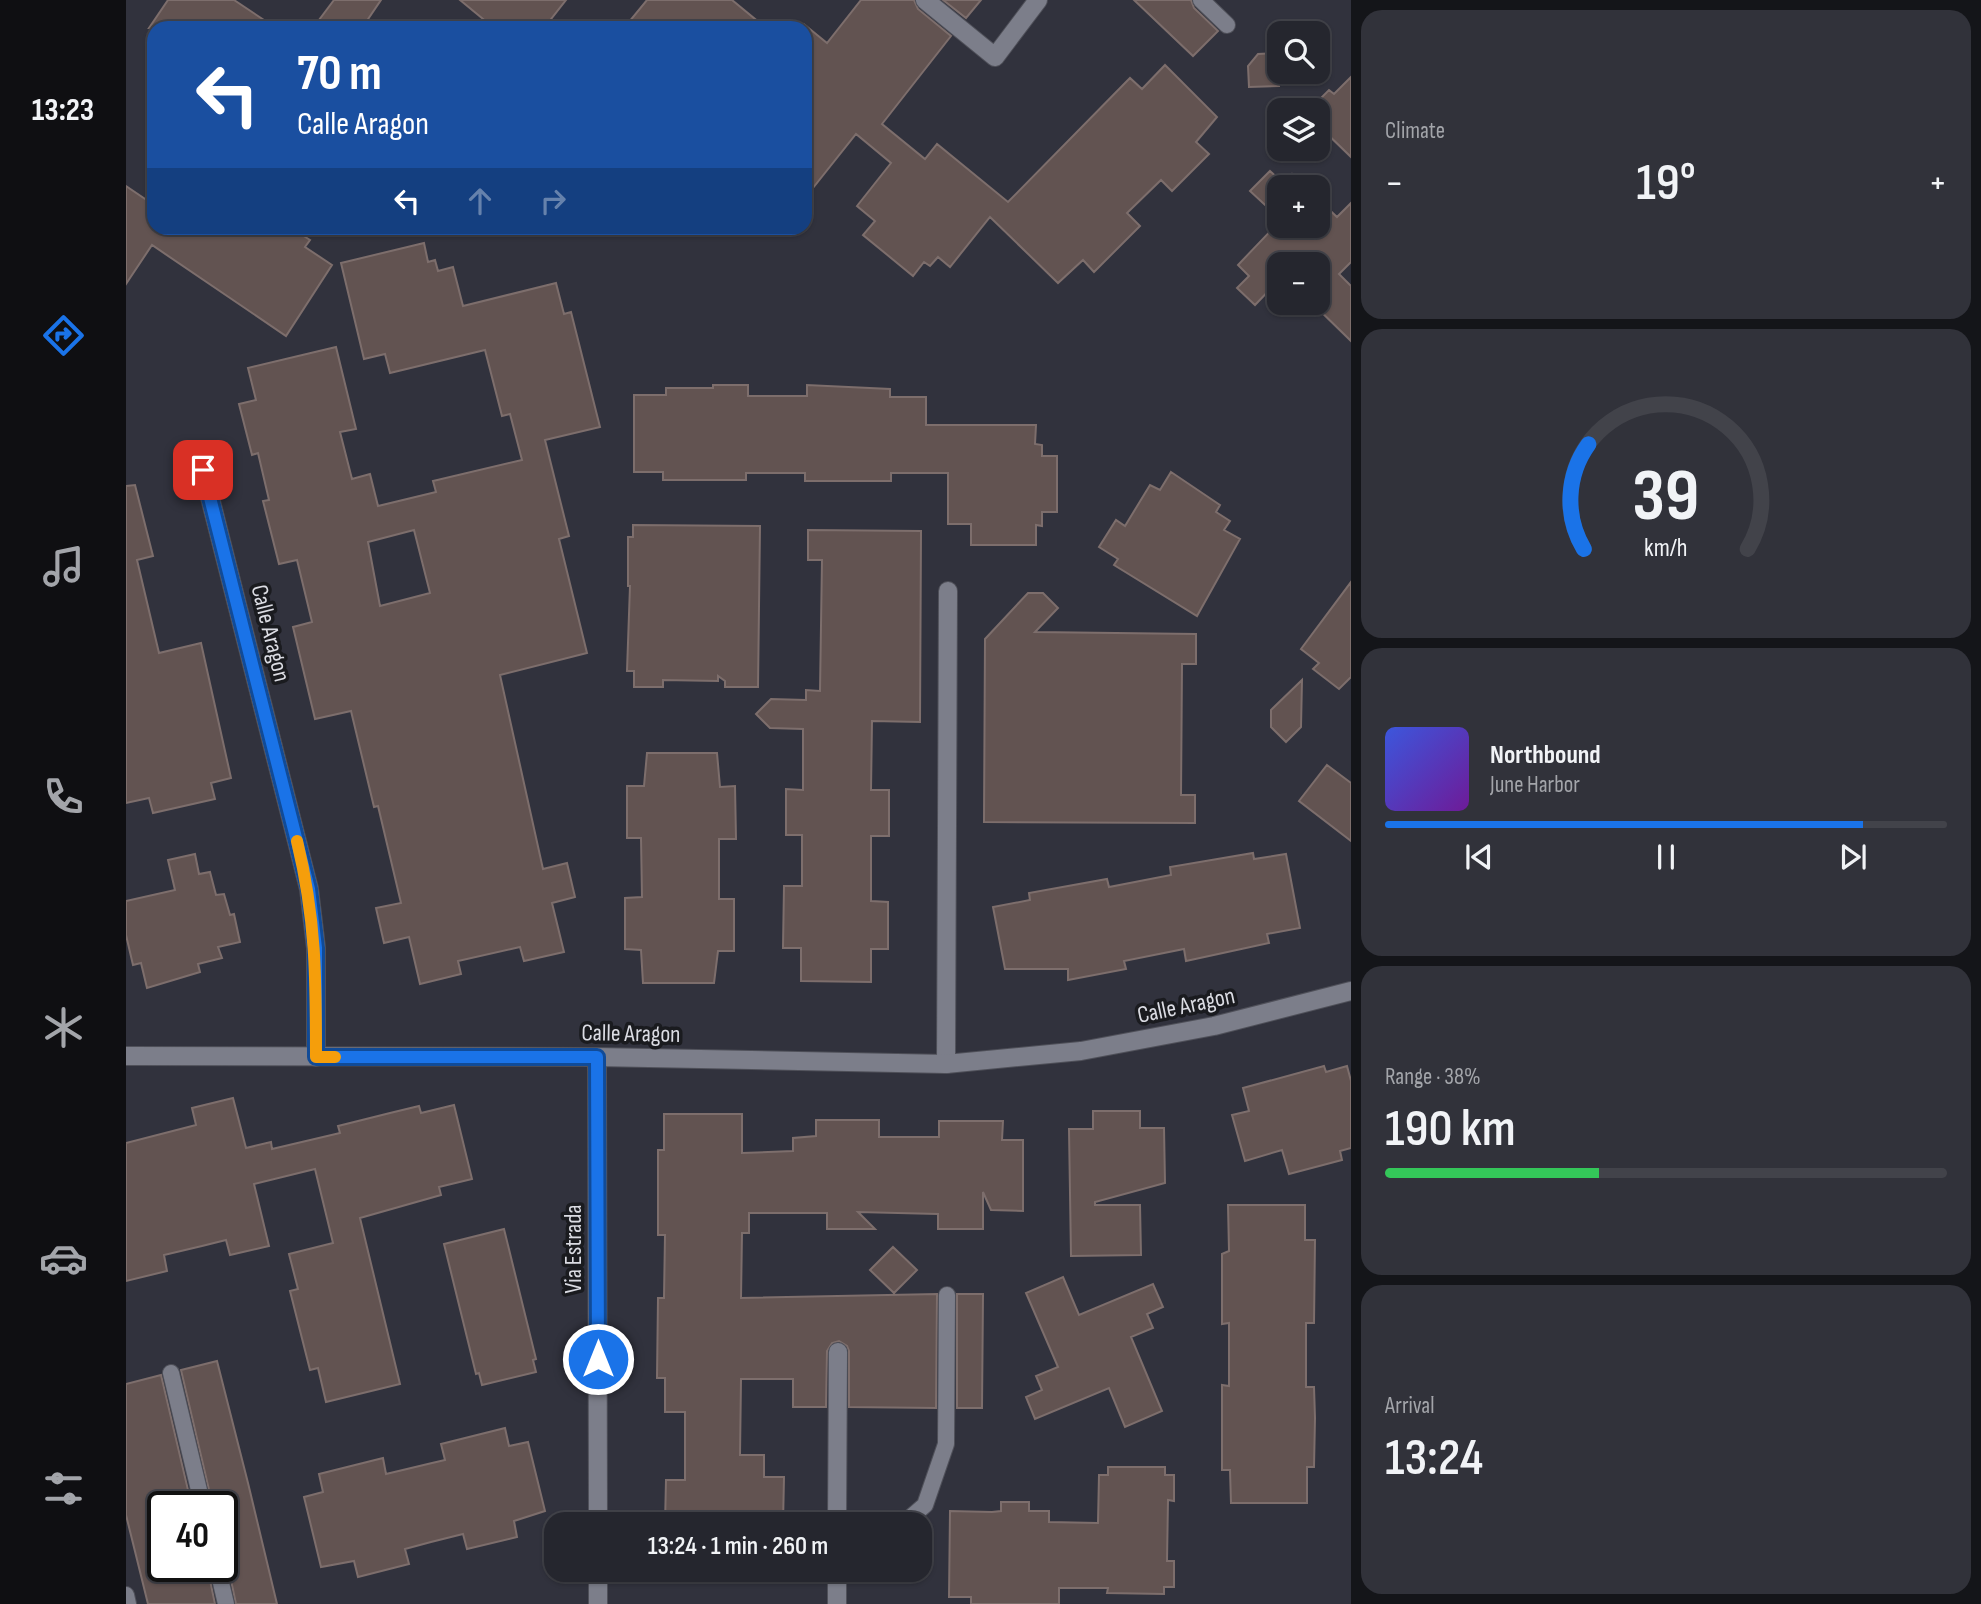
<!DOCTYPE html>
<html lang="en">
<head>
<meta charset="utf-8">
<style>
  body { margin:0; font-family:"Sofia Sans Condensed",sans-serif; background:#31323a; color:#f1f3f6; height:100vh; display:flex; flex-direction:column; font-size:26px; white-space:nowrap }
  * { box-sizing:border-box; margin:0 }
  p { font-size:23px; color:#a3a5aa }
  .icon { flex:none; width:38px; height:38px; fill:none; stroke:currentColor; stroke-width:2; stroke-linecap:round; stroke-linejoin:round }
  .map { position:relative; flex:1; overflow:hidden }
  .details { display:flex; flex-direction:column; gap:10px; padding:10px; background:#141519; width:630px }
  .details>* { flex:none }
  .hud { position:absolute; left:21px; top:21px; width:665px; height:214px; border-radius:21px; box-shadow:0 2px 5px #0004,0 0 0 2px #42434a; background:#1a4fa0; color:#fff; overflow:hidden }
  .controls { position:absolute; left:1141px; top:21px; display:grid; gap:14px }
  .controls a { display:grid; place-items:center; width:63px; height:63px; border-radius:14px; background:#25262e; box-shadow:0 2px 5px #0004,0 0 0 2px #42434a; font-size:35px }
  .speed { position:absolute; left:21px; top:1491px; display:flex; gap:14px; font-size:35px; font-weight:700; text-align:center }
  .speed>* { display:grid; place-content:center; width:91px; height:91px; border-radius:50%; background:#25262e; box-shadow:0 2px 5px #0004,0 0 0 2px #42434a; line-height:1 }
  .speed .limit { border:4px solid #111; border-radius:10px; background:#fff; color:#111 }
  .pin { position:absolute; display:grid; place-items:center; width:60px; height:60px; color:#fff; margin:-30px; border-radius:14px; box-shadow:0 4px 10px #0006 }
  .me { position:absolute; width:77px; margin:-38px; rotate:0deg; stroke-linejoin:round; filter:drop-shadow(0 0 5px #0008) }
  .turn { display:flex; align-items:center; gap:24px; height:147px; padding:0 35px; font-size:32px }
  .turn .icon { width:91px; height:91px; stroke-width:2.5 }
  .turn b { display:block; font-size:49px; line-height:60px }
  .lanes { display:flex; align-items:center; height:66px; padding:0 35px; background:#0003; justify-content:center; gap:35px; direction:ltr }
  .lanes .off { opacity:.35 }
  .big { font-size:52px; font-weight:600; line-height:1.1 }
  .details .card { flex:1; display:flex; flex-direction:column; justify-content:center; gap:10px; min-width:0; padding:0 24px; border-radius:21px; background:#31323a }
  .details .dial { align-items:center; gap:0 }
  .dial svg { height:182px; overflow:visible; fill:none; stroke:#42434a; stroke-width:7; stroke-linecap:round; text-anchor:middle }
  .dial text { fill:#f1f3f6; stroke:none }
  .song { display:flex; align-items:center; gap:21px }
  .cover { width:84px; height:84px; border-radius:10px; background:linear-gradient(135deg,hsl(230 70% 55%),hsl(280 70% 35%)) }
  .played { height:7px; border-radius:4px; background:linear-gradient(90deg,#1a73e8 85%,#42434a 85%) }
  .keys { display:flex; justify-content:space-around; direction:ltr }
  .heat { display:flex; justify-content:space-between; align-items:center; font-size:38px; direction:ltr }
  .charge { height:10px; border-radius:5px; background:linear-gradient(90deg,#34c759 38%,#42434a 0) }
  .trip { position:absolute; left:418px; top:1512px; width:388px; height:70px; border-radius:21px; background:#25262e; box-shadow:0 2px 5px #0004,0 0 0 2px #42434a; font-weight:600; line-height:70px; text-align:center }
  main { display:flex; flex:1; min-height:0 }
  .menu { display:flex; flex-direction:column; width:126px; justify-content:space-around; align-items:center; background:#0f0f12; color:#a3a5aa }
  .menu .icon { width:49px; height:49px }
  .menu .current { color:#1a73e8 }
  .menu b { font-size:32px; color:#f1f3f6 }
  .map>svg:first-child { display:block }
  .building { fill:#625351; stroke:#7d6e6c; stroke-width:2; fill-rule:evenodd }
  .lines { fill:none; stroke-linecap:round; stroke-linejoin:round }
  .lane-casing { stroke:#4f5059; stroke-width:18 }
  .street-casing { stroke:#4f5059; stroke-width:20 }
  .secondary-casing { stroke:#4f5059; stroke-width:20 }
  .lane { stroke:#7c7e8a; stroke-width:16 }
  .street { stroke:#7c7e8a; stroke-width:18 }
  .secondary { stroke:#7c7e8a; stroke-width:18 }
  .route-casing { stroke:#114b97; stroke-width:18 }
  .route { stroke:#1a73e8; stroke-width:12 }
  .slow { stroke:#f59e0b; stroke-width:12 }
  .labels { text-anchor:middle; stroke-width:7; stroke-linejoin:round; paint-order:stroke }
  .street-label { font-size:24px; fill:#dbdce3; stroke:#1a1b1f }
</style>
</head>
<body>
<main>
<nav class="menu">
<b>13:23</b>
<svg class="icon current" aria-label="directions" viewBox="0 0 24 24"><path d="M12 3l9 9-9 9-9-9zM9 14v-3h6M13 9l2 2-2 2"/></svg>
<svg class="icon" aria-label="music" viewBox="0 0 24 24"><path d="M9 18V5l10-2v13"/><circle cx="6" cy="18" r="3"/><circle cx="16" cy="16" r="3"/></svg>
<svg class="icon" aria-label="phone" viewBox="0 0 24 24"><path d="M5 4h4l2 5-3 2q2 4 5 5l2-3 5 2v4C11 20 4 13 5 4z"/></svg>
<svg class="icon" aria-label="climate" viewBox="0 0 24 24"><path d="M12 3v18M4 7l16 10M4 17L20 7"/></svg>
<svg class="icon" aria-label="car" viewBox="0 0 24 24"><path d="M5 17H2v-5l4-1 3-4h7l3 4 3 1v5h-3M9 17h6M6 11h13"/><circle cx="7" cy="17" r="2"/><circle cx="17" cy="17" r="2"/></svg>
<svg class="icon" aria-label="filters" viewBox="0 0 24 24"><path d="M4 7h16M4 17h16"/><circle cx="9" cy="7" r="2"/><circle cx="15" cy="17" r="2"/></svg>
</nav>
<div class="map">
<svg width="1225" height="1604" viewBox="0 0 1225 1604">
  <rect width="100%" height="100%" fill="#31323d"/>
  <path class="building" d="M 42,0 L 108,0 L 150,28 L 23,28 Z
    M 208,0 L 255,0 L 236,28 L 187,28 Z
    M 334,0 L 440,0 L 418,28 L 368,28 Z
    M 521,0 L 606,0 L 640,28 L 498,28 Z
    M 735,0 L 788,0 L 792,9 L 825,36 L 756,124 L 799,159 L 811,144 L 882,202 L 1004,78 L 1016,89 L 1039,65 L 1091,117 L 1070,142 L 1083,154 L 1046,191 L 1035,180 L 1001,213 L 1014,226 L 968,272 L 957,260 L 932,283 L 864,217 L 824,267 L 812,257 L 804,266 L 798,262 L 787,276 L 737,235 L 749,221 L 731,206 L 765,163 L 730,134 L 679,198 L 679,25 L 701,43 Z
    M 817,0 L 855,0 L 840,18 Z
    M 1008,0 L 1065,0 L 1068,8 L 1092,31 L 1067,56 Z
    M 1153,53 L 1153,86 L 1123,87 L 1122,66 L 1132,54 Z
    M 1225,77 L 1225,157 L 1192,125 L 1192,110 L 1185,108 L 1203,90 L 1208,94 Z
    M 1144,171 L 1157,183 L 1166,174 L 1180,187 L 1153,187 L 1153,218 L 1124,191 Z
    M 0,186 L 28,205 L 28,228 L 165,228 L 184,240 L 179,247 L 206,265 L 160,336 L 26,245 L 0,284 Z
    M 1192,199 L 1211,217 L 1225,203 L 1225,262 L 1213,274 L 1225,286 L 1225,341 L 1186,303 L 1192,303 L 1192,264 L 1153,264 L 1153,280 L 1129,305 L 1111,288 L 1123,276 L 1112,265 L 1153,222 L 1153,226 L 1192,226 Z
    M 298,243 L 302,262 L 309,260 L 312,271 L 327,267 L 337,306 L 430,283 L 438,314 L 445,312 L 474,427 L 419,440 L 443,536 L 433,539 L 461,653 L 374,675 L 417,869 L 441,863 L 449,897 L 426,903 L 438,952 L 398,961 L 394,947 L 332,961 L 335,974 L 294,984 L 283,937 L 258,943 L 250,908 L 275,903 L 252,806 L 248,807 L 225,711 L 189,719 L 167,627 L 186,622 L 171,560 L 153,564 L 137,501 L 143,500 L 132,453 L 126,455 L 113,404 L 130,400 L 122,368 L 210,347 L 230,429 L 214,432 L 226,479 L 244,474 L 252,506 L 310,492 L 307,481 L 396,460 L 384,414 L 376,416 L 359,350 L 264,373 L 259,354 L 238,359 L 215,263 ZM 288,530 L 304,593 L 254,606 L 242,542 Z
    M 587,385 L 622,385 L 622,396 L 681,396 L 681,385 L 764,389 L 764,397 L 800,397 L 800,425 L 910,425 L 909,444 L 916,445 L 916,456 L 931,456 L 931,512 L 916,512 L 916,526 L 910,525 L 910,545 L 845,545 L 845,524 L 822,524 L 822,473 L 765,473 L 765,481 L 679,481 L 679,473 L 620,473 L 620,480 L 537,480 L 537,472 L 508,472 L 508,395 L 540,395 L 540,388 L 587,388 Z
    M 1045,472 L 1094,505 L 1090,512 L 1104,521 L 1098,530 L 1114,539 L 1071,616 L 988,565 L 992,559 L 973,547 L 990,520 L 999,526 L 1024,485 L 1034,490 Z
    M 9,485 L 27,556 L 11,560 L 33,653 L 75,643 L 105,778 L 85,783 L 89,799 L 27,813 L 23,798 L 0,803 L 0,486 Z
    M 507,525 L 634,526 L 632,687 L 599,687 L 599,681 L 592,676 L 592,681 L 537,680 L 537,687 L 508,687 L 508,671 L 501,671 L 504,586 L 502,586 L 502,537 L 507,537 Z
    M 682,530 L 795,531 L 794,722 L 746,721 L 745,790 L 763,790 L 763,836 L 745,836 L 745,901 L 762,902 L 762,949 L 745,949 L 745,982 L 675,981 L 675,948 L 657,948 L 658,886 L 676,886 L 676,835 L 660,835 L 660,789 L 677,790 L 677,729 L 644,728 L 630,714 L 645,699 L 680,700 L 680,690 L 694,691 L 696,560 L 682,560 Z
    M 1225,582 L 1225,677 L 1213,689 L 1187,669 L 1193,663 L 1175,649 Z
    M 902,593 L 917,593 L 932,608 L 909,632 L 1070,634 L 1070,664 L 1056,664 L 1055,795 L 1069,795 L 1069,823 L 858,822 L 859,639 Z
    M 1176,680 L 1175,727 L 1160,742 L 1145,727 L 1145,710 Z
    M 521,753 L 591,753 L 594,787 L 609,786 L 610,839 L 593,839 L 593,899 L 608,899 L 608,951 L 592,951 L 588,983 L 517,983 L 515,950 L 499,949 L 499,898 L 516,897 L 515,838 L 501,838 L 501,786 L 518,786 Z
    M 1201,765 L 1225,783 L 1225,841 L 1173,801 Z
    M 1127,853 L 1128,859 L 1160,854 L 1174,928 L 1141,934 L 1143,943 L 1060,961 L 1058,949 L 998,961 L 1000,969 L 942,980 L 942,969 L 879,969 L 867,907 L 904,900 L 903,893 L 981,879 L 983,887 L 1045,875 L 1044,867 Z
    M 69,854 L 73,874 L 84,872 L 90,895 L 98,894 L 104,915 L 108,914 L 114,942 L 92,947 L 96,958 L 72,964 L 74,972 L 21,988 L 15,963 L 7,965 L 0,935 L 0,901 L 49,890 L 42,860 Z
    M 1198,1066 L 1200,1072 L 1221,1066 L 1225,1081 L 1225,1148 L 1214,1151 L 1216,1160 L 1163,1174 L 1156,1150 L 1119,1161 L 1106,1115 L 1123,1111 L 1117,1088 Z
    M 107,1098 L 120,1148 L 145,1142 L 146,1149 L 214,1133 L 212,1126 L 264,1113 L 293,1106 L 295,1113 L 328,1105 L 346,1179 L 313,1187 L 315,1195 L 234,1218 L 274,1384 L 200,1402 L 192,1368 L 184,1370 L 164,1291 L 172,1289 L 163,1254 L 207,1243 L 189,1169 L 128,1184 L 143,1246 L 104,1255 L 100,1240 L 76,1246 L 38,1255 L 41,1271 L 0,1281 L 0,1143 L 70,1125 L 66,1108 Z
    M 967,1111 L 1014,1111 L 1014,1128 L 1038,1128 L 1039,1183 L 969,1202 L 969,1205 L 1014,1205 L 1015,1255 L 945,1256 L 943,1129 L 967,1129 Z
    M 538,1114 L 616,1114 L 616,1153 L 667,1151 L 667,1138 L 690,1136 L 690,1120 L 753,1120 L 753,1137 L 813,1137 L 813,1121 L 877,1121 L 876,1140 L 897,1140 L 897,1211 L 865,1210 L 857,1192 L 857,1229 L 812,1229 L 812,1214 L 732,1212 L 749,1229 L 701,1229 L 701,1213 L 623,1213 L 623,1233 L 616,1233 L 615,1298 L 811,1294 L 810,1408 L 723,1407 L 723,1351 L 721,1346 L 713,1341 L 706,1343 L 701,1351 L 700,1407 L 667,1407 L 667,1379 L 615,1379 L 614,1455 L 638,1455 L 638,1477 L 658,1477 L 657,1524 L 539,1524 L 540,1480 L 559,1480 L 559,1412 L 539,1412 L 539,1378 L 531,1378 L 532,1298 L 538,1298 L 539,1235 L 532,1235 L 532,1150 L 538,1150 Z
    M 1102,1205 L 1179,1205 L 1179,1240 L 1189,1240 L 1188,1323 L 1180,1323 L 1180,1387 L 1188,1387 L 1189,1418 L 1188,1467 L 1181,1467 L 1181,1503 L 1105,1503 L 1104,1470 L 1096,1470 L 1096,1385 L 1103,1386 L 1103,1323 L 1096,1324 L 1096,1254 L 1103,1251 Z
    M 378,1229 L 410,1359 L 407,1360 L 410,1372 L 356,1385 L 353,1373 L 350,1374 L 318,1244 Z
    M 767,1247 L 791,1270 L 768,1293 L 744,1270 Z
    M 937,1277 L 953,1315 L 1027,1284 L 1037,1307 L 1021,1314 L 1027,1328 L 1005,1337 L 1036,1411 L 999,1427 L 983,1388 L 909,1419 L 900,1397 L 916,1390 L 910,1376 L 932,1367 L 900,1293 Z
    M 831,1294 L 857,1294 L 856,1408 L 831,1408 Z
    M 91,1361 L 122,1483 L 151,1604 L 110,1604 L 102,1566 L 110,1566 L 96,1507 L 87,1507 L 55,1370 Z
    M 35,1375 L 66,1507 L 37,1507 L 37,1566 L 81,1566 L 89,1604 L 22,1604 L 0,1515 L 0,1384 Z
    M 379,1428 L 383,1446 L 402,1442 L 419,1511 L 388,1521 L 391,1537 L 341,1549 L 337,1534 L 305,1542 L 279,1549 L 283,1564 L 232,1577 L 228,1561 L 195,1567 L 178,1497 L 197,1492 L 193,1474 L 257,1458 L 260,1474 L 306,1463 L 319,1460 L 315,1444 Z
    M 982,1467 L 1039,1467 L 1039,1475 L 1048,1475 L 1048,1501 L 1042,1500 L 1041,1561 L 1048,1561 L 1048,1587 L 1038,1587 L 1038,1594 L 981,1593 L 982,1588 L 933,1588 L 933,1604 L 845,1604 L 845,1597 L 823,1597 L 824,1511 L 866,1512 L 875,1511 L 875,1502 L 903,1502 L 903,1511 L 923,1511 L 923,1522 L 972,1523 L 973,1475 L 982,1475 Z"/>
  <g class="lines">
    <g class="lane-casing">
      <path id="lane" d="M 1075,0 L 1101,25
        M 45,1373 L 77,1507
        M 777,1524 L 799,1505 L 820,1444 L 821,1295
        M 91,1566 L 100,1604
        M 0,1595 L 2,1604"/>
    </g>
    <g class="street-casing">
      <path id="street" d="M 799,0 L 869,57 L 912,0
        M 77,470 L 183,889 L 190,948 L 190,1057
        M 820,1064 L 822,591
        M 711,1524 L 712,1352
        M 711,1604 L 711,1570"/>
    </g>
    <g class="secondary-casing">
      <path id="secondary" d="M 0,1056 L 471,1057 L 820,1064 L 955,1051 L 1088,1026 L 1225,991
        M 471,1057 L 472,1524
        M 472,1570 L 472,1604"/>
    </g>
    <use href="#lane" class="lane"/>
    <use href="#street" class="street"/>
    <use href="#secondary" class="secondary"/>
  </g>
  <g class="lines">
    <g class="route-casing">
      <path id="route" d="M 77,470 L 183,889 L 190,948 L 190,1057 L 471,1057 L 472,1359"/>
    </g>
    <use href="#route" class="route"/>
    <path class="slow" d="M 171,841 C 190,919 190,978 190,1057 L 209,1057"/>
  </g>
  <g class="labels">
    <g class="street-label">
      <text transform="translate(145 633) rotate(76)" y="8">Calle Aragon</text>
      <text transform="translate(1060 1005) rotate(-12)" y="8">Calle Aragon</text>
      <text transform="translate(505 1033) rotate(1)" y="8">Calle Aragon</text>
      <text transform="translate(447 1249) rotate(-90)" y="8">Via Estrada</text>
    </g>
  </g>
</svg>
<div class="controls">
<a><svg class="icon" aria-label="search" viewBox="0 0 24 24"><circle cx="10" cy="10" r="6"/><path d="M15 15l6 6"/></svg></a>
<a><svg class="icon" aria-label="layers" viewBox="0 0 24 24"><path d="M12 4l9 5-9 5-9-5zM3 14l9 5 9-5"/></svg></a>
<a>+</a>
<a>−</a>
</div>
<div class="speed"><div class="limit">40</div></div>
<div class="pin" style="left:77px;top:470px;background:#d93025"><svg class="icon" aria-label="arrive" viewBox="0 0 24 24"><path d="M6 21V4h12l-3 4 3 4H6"/></svg></div>
<svg class="me" style="left:472px;top:1359px" viewBox="-20 -20 40 40"><circle r="17" fill="#1a73e8" stroke="#fff" stroke-width="3"/><path d="M0-11L8 9 0 5-8 9z" fill="#fff"/></svg>
<div class="trip">13:24 · 1 min · 260 m</div>
<div class="hud">
<div class="turn"><svg class="icon" aria-label="left" viewBox="0 0 24 24"><path d="M17 20v-9H6M10 6l-5 5 5 5"/></svg><div><b>70 m</b>Calle Aragon</div></div>
<div class="lanes"><svg class="icon" aria-label="left" viewBox="0 0 24 24"><path d="M17 20v-9H6M10 6l-5 5 5 5"/></svg><svg class="icon off" aria-label="ahead" viewBox="0 0 24 24"><path d="M12 20V5M6 11l6-6 6 6"/></svg><svg class="icon off" aria-label="right" viewBox="0 0 24 24"><path d="M7 20v-9h11M14 6l5 5-5 5"/></svg></div>
</div>
</div>
<section class="details">
<div class="card"><p>Climate</p>
<div class="heat"><a>−</a><b class="big">19°</b><a>+</a></div>
</div>
<div class="card dial"><svg viewBox="0 0 100 80">
<path d="M14 69A42 42 0 1 1 86 69"/>
<path d="M14 69A42 42 0 0 1 16 23" stroke="#1a73e8"/>
<text x="50" y="56" font-size="32" font-weight="700">39</text>
<text x="50" y="72" font-size="11">km/h</text>
</svg></div>
<div class="card">
<div class="song"><i class="cover"></i><div><b>Northbound</b><p>June Harbor</p></div></div>
<div class="played"></div>
<div class="keys"><svg class="icon" aria-label="previous" viewBox="0 0 24 24"><path d="M18 5L8 12l10 7zM5 5v14"/></svg><svg class="icon" aria-label="pause" viewBox="0 0 24 24"><path d="M8 5v14M16 5v14"/></svg><svg class="icon" aria-label="next" viewBox="0 0 24 24"><path d="M6 5l10 7-10 7zM19 5v14"/></svg></div>
</div>
<div class="card"><p>Range · 38%</p><b class="big">190 km</b><div class="charge"></div></div>
<div class="card"><p>Arrival</p><b class="big">13:24</b></div>
</section>
</main>
</body>
</html>
